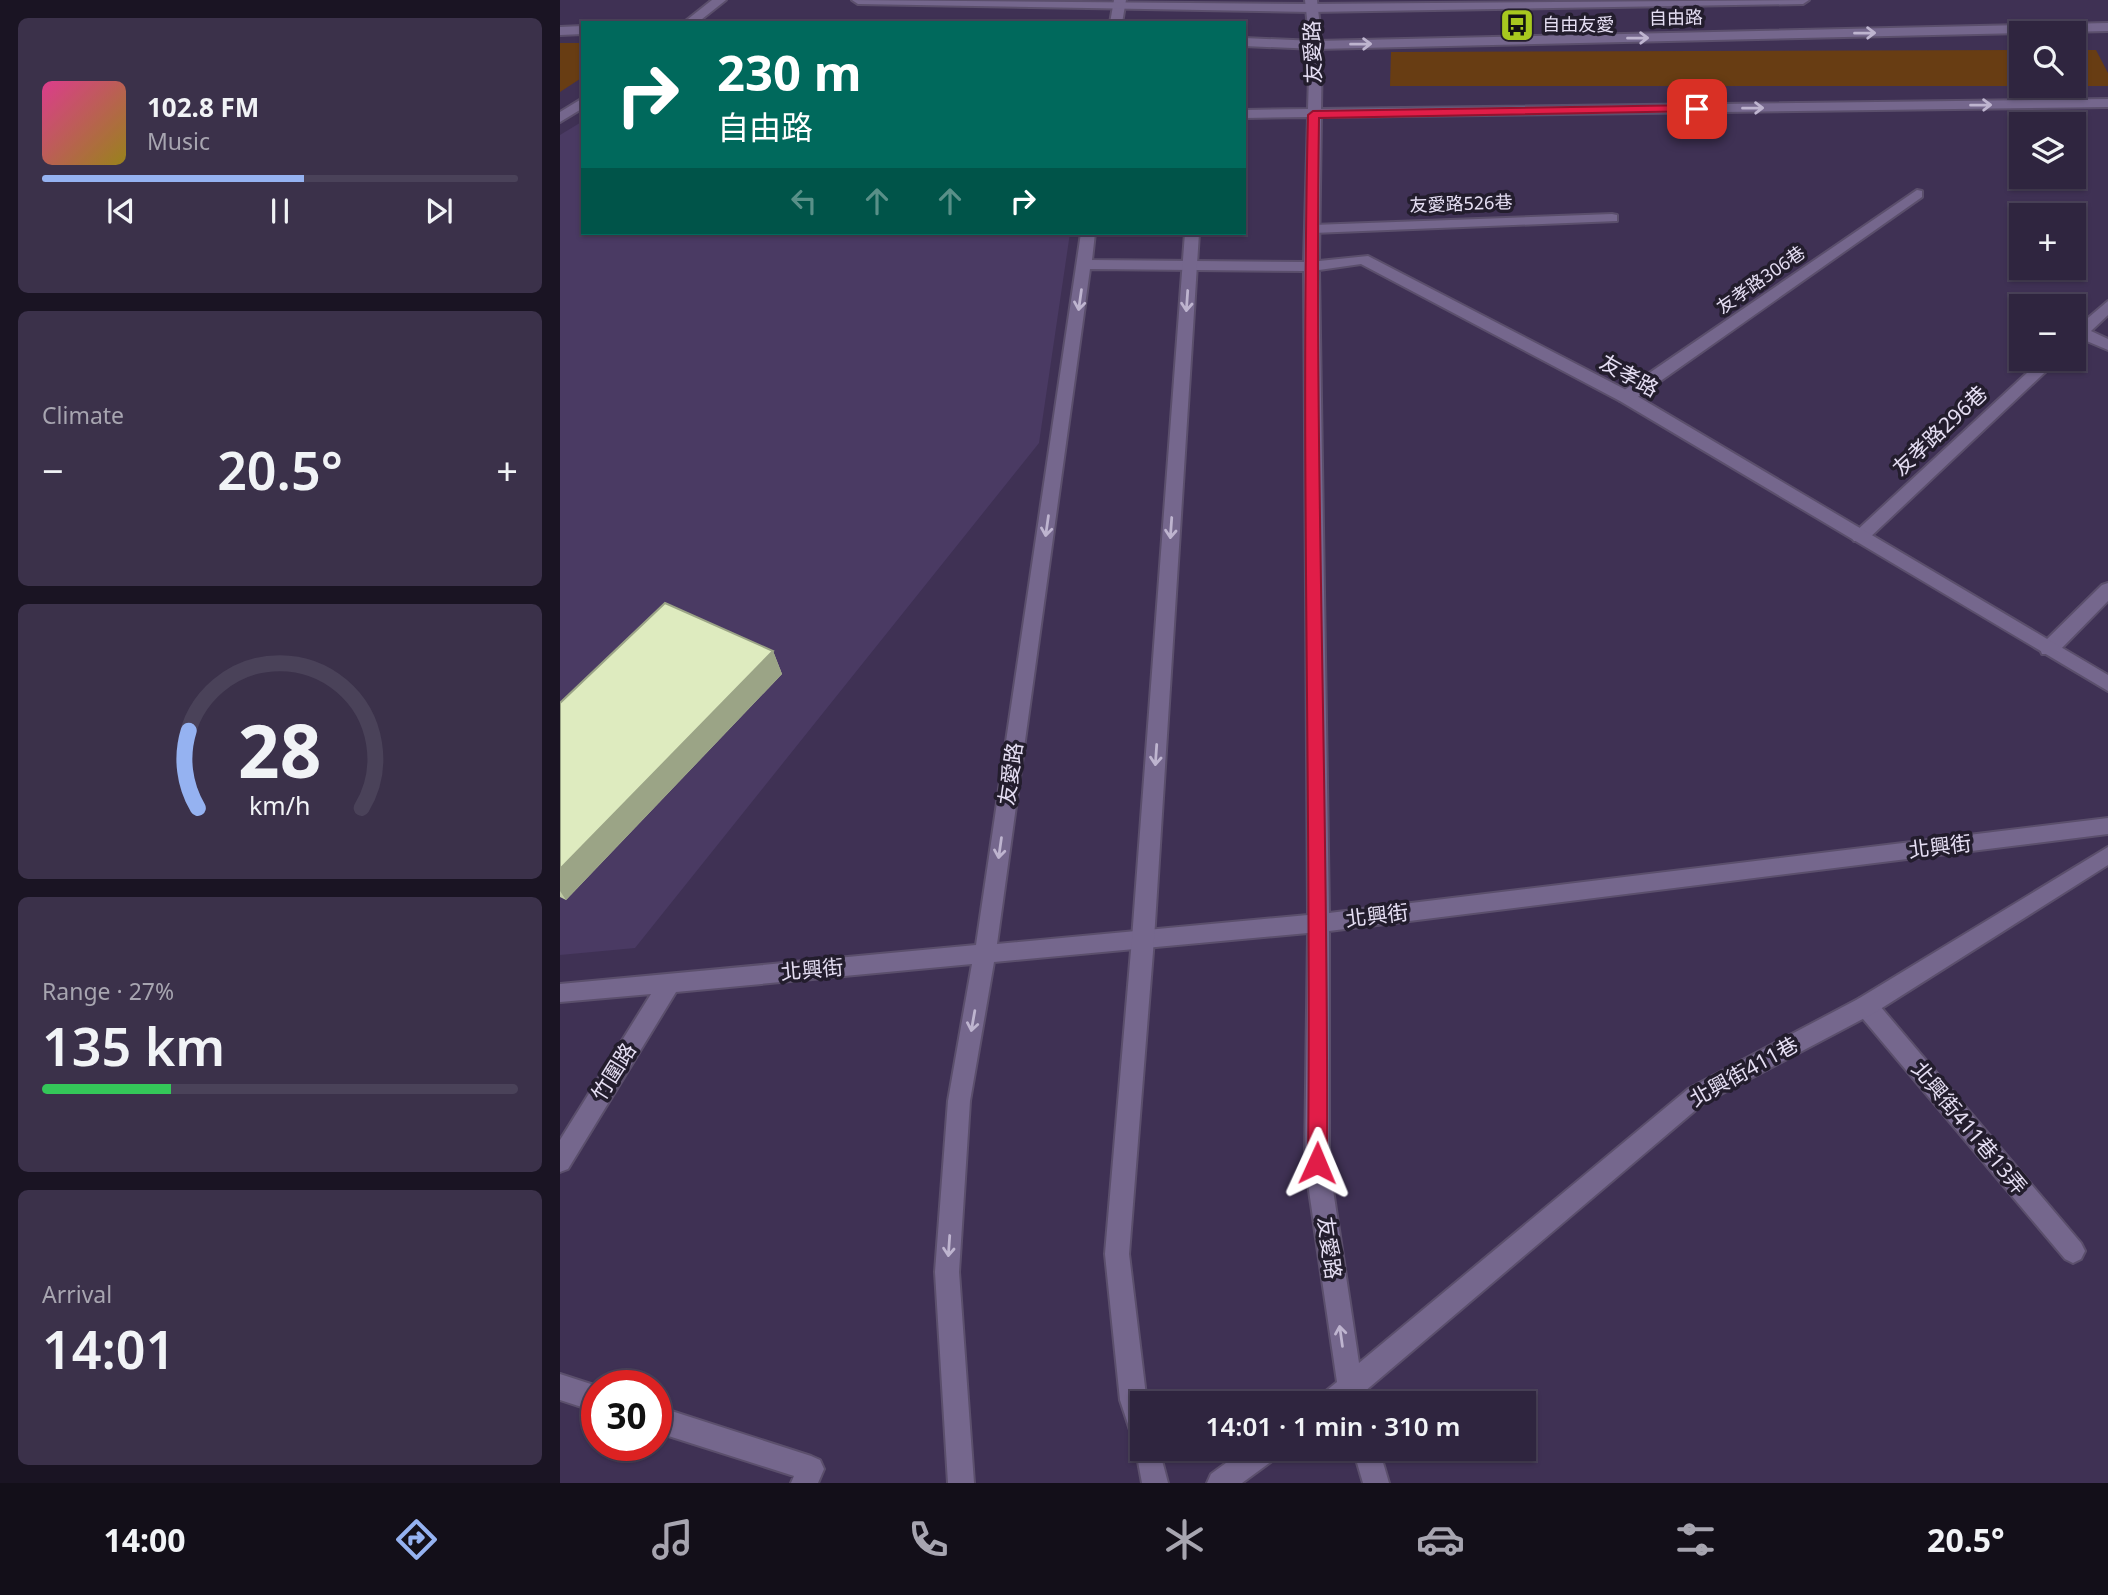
<!DOCTYPE html>
<html lang="en">
<head>
<meta charset="utf-8">
<style>
  body { margin:0; font-family:"Noto Sans","Noto Sans TC",sans-serif; background:#3b314a; color:#f1f3f6; height:100vh; display:flex; flex-direction:column; font-size:26px; white-space:nowrap }
  * { box-sizing:border-box; margin:0 }
  p { font-size:23px; color:#a7a5b0 }
  .icon { flex:none; width:38px; height:38px; fill:none; stroke:currentColor; stroke-width:2; stroke-linecap:round; stroke-linejoin:round }
  .map { position:relative; flex:1; overflow:hidden }
  .details { display:flex; flex-direction:column; gap:18px; padding:18px; background:#1a1423; width:560px }
  .details>* { flex:none }
  .hud { position:absolute; left:21px; top:21px; width:665px; height:214px; border-radius:0px; box-shadow:0 2px 5px #0004,0 0 0 2px #4a4259; background:#00695c; color:#fff; overflow:hidden }
  .tools { position:absolute; left:1449px; top:21px; display:grid; gap:14px }
  .tools a { display:grid; place-items:center; width:77px; height:77px; border-radius:0px; background:#2f253f; box-shadow:0 2px 5px #0004,0 0 0 2px #4a4259; font-size:35px }
  .speed { position:absolute; left:21px; top:1370px; display:flex; gap:14px; font-size:35px; font-weight:700; text-align:center }
  .speed>* { display:grid; place-content:center; width:91px; height:91px; border-radius:50%; background:#2f253f; box-shadow:0 2px 5px #0004,0 0 0 2px #4a4259; line-height:1 }
  .speed .limit { border:10px solid #d22; background:#fff; color:#111 }
  .pin { position:absolute; display:grid; place-items:center; width:60px; height:60px; color:#fff; margin:-30px; border-radius:14px; box-shadow:0 4px 10px #0006 }
  .me { position:absolute; width:77px; margin:-38px; rotate:1deg; stroke-linejoin:round; filter:drop-shadow(0 0 5px #0008) }
  .turn { display:flex; align-items:center; gap:24px; height:147px; padding:0 21px; font-size:32px }
  .turn .icon { width:91px; height:91px; stroke-width:2.5 }
  .turn b { display:block; font-size:49px; line-height:60px }
  .lanes { display:flex; align-items:center; height:66px; padding:0 21px; background:#0003; justify-content:center; gap:35px; direction:ltr }
  .lanes .off { opacity:.35 }
  .big { font-size:52px; font-weight:600; line-height:1.1 }
  .details .tile { flex:1; display:flex; flex-direction:column; justify-content:center; gap:10px; min-width:0; padding:0 24px; border-radius:10px; background:#3b314a }
  .details .dial { align-items:center; gap:0 }
  .dial svg { height:182px; overflow:visible; fill:none; stroke:#4a4259; stroke-width:7; stroke-linecap:round; text-anchor:middle }
  .dial text { fill:#f1f3f6; stroke:none }
  .song { display:flex; align-items:center; gap:21px }
  .cover { width:84px; height:84px; border-radius:10px; background:linear-gradient(135deg,hsl(330 70% 55%),hsl(50 70% 35%)) }
  .played { height:7px; border-radius:4px; background:linear-gradient(90deg,#95b2f1 55%,#4a4259 55%) }
  .keys { display:flex; justify-content:space-around; direction:ltr }
  .heat { display:flex; justify-content:space-between; align-items:center; font-size:38px; direction:ltr }
  .charge { height:10px; border-radius:5px; background:linear-gradient(90deg,#34c759 27%,#4a4259 0) }
  .trip { position:absolute; left:570px; top:1391px; width:406px; height:70px; border-radius:0px; background:#2f253f; box-shadow:0 2px 5px #0004,0 0 0 2px #4a4259; font-weight:600; line-height:70px; text-align:center }
  .dock { display:flex; height:112px; justify-content:space-around; align-items:center; background:#130f19; color:#a7a5b0 }
  .dock .icon { width:49px; height:49px }
  .dock .active { color:#95b2f1 }
  .dock b { font-size:32px; color:#f1f3f6 }
  main { display:flex; flex:1; min-height:0 }
  .map>svg:first-child { display:block }
  .built { fill:#4a3a63 }
  .green { fill:#683d13 }
  .lines { fill:none; stroke-linecap:round; stroke-linejoin:round }
  .service-casing { stroke:#5b4f6c; stroke-width:4 }
  .minor-casing { stroke:#5b4f6c; stroke-width:4 }
  .tertiary-casing { stroke:#5b4f6c; stroke-width:4 }
  .service { fill:#75678d; fill-rule:evenodd }
  .minor { fill:#75678d; fill-rule:evenodd }
  .tertiary { fill:#75678d; fill-rule:evenodd }
  .wall { fill:#bfcaa4 }
  .shaded-wall { fill:#9ba486 }
  .building { fill:#deebbf; stroke:#9ba486; stroke-width:2 }
  .oneway { stroke:#beb4cf }
  .route { fill:#e11d48; stroke:#92132f; stroke-width:2 }
  .labels { text-anchor:middle; stroke-width:7; stroke-linejoin:round; paint-order:stroke }
  .far-street-label { font-size:18px; fill:#e5def3; stroke:#231d2d }
  .far-poi-label { font-size:18px; fill:#e5def3; stroke:#231d2d; text-anchor:start }
  .street-label { font-size:21px; fill:#e5def3; stroke:#231d2d }
</style>
</head>
<body>
<main>
<section class="details">
<div class="tile">
<div class="song"><i class="cover"></i><div><b>102.8 FM</b><p>Music</p></div></div>
<div class="played"></div>
<div class="keys"><svg class="icon" aria-label="previous" viewBox="0 0 24 24"><path d="M18 5L8 12l10 7zM5 5v14"/></svg><svg class="icon" aria-label="pause" viewBox="0 0 24 24"><path d="M8 5v14M16 5v14"/></svg><svg class="icon" aria-label="next" viewBox="0 0 24 24"><path d="M6 5l10 7-10 7zM19 5v14"/></svg></div>
</div>
<div class="tile"><p>Climate</p>
<div class="heat"><a>−</a><b class="big">20.5°</b><a>+</a></div>
</div>
<div class="tile dial"><svg viewBox="0 0 100 80">
<path d="M14 69A42 42 0 1 1 86 69"/>
<path d="M14 69A42 42 0 0 1 10 35" stroke="#95b2f1"/>
<text x="50" y="56" font-size="32" font-weight="700">28</text>
<text x="50" y="72" font-size="11">km/h</text>
</svg></div>
<div class="tile"><p>Range · 27%</p><b class="big">135 km</b><div class="charge"></div></div>
<div class="tile"><p>Arrival</p><b class="big">14:01</b></div>
</section>
<div class="map">
<svg width="1548" height="1483" viewBox="0 0 1548 1483">
  <rect width="100%" height="100%" fill="#3f3154"/>
  <path class="built" d="M 23,121 L 23,233 L 510,233 L 479,443 L 75,948 L 0,955 L 0,135 Z"/>
  <path class="green" d="M 0,43 L 23,43 L 23,77 L 0,92 Z
    M 1461,50 L 1461,86 L 830,86 L 831,52 Z
    M 1514,50 L 1536,50 L 1548,73 L 1548,86 L 1514,86 Z"/>
  <g class="lines">
    <g class="service-casing">
      <path id="service" d="M 1357,190 L 1362,191 L 1362,197 L 1072,401 L 1060,401 L 1060,393 Z
        M 1052,214 L 1057,215 L 1057,221 L 753,233 L 746,229 L 753,225 Z
        M 1548,301 L 1548,315 L 1531,331 L 1548,339 L 1548,350 L 1522,339 L 1514,343 L 1515,329 Z
        M 1482,359 L 1499,359 L 1306,541 L 1294,541 L 1291,537 L 1294,533 Z
        M 1548,583 L 1548,601 L 1496,654 L 1482,654 L 1480,649 L 1482,644 L 1542,585 Z
        M 1306,996 L 1314,999 L 1521,1243 L 1525,1251 L 1521,1259 L 1513,1263 L 1505,1259 L 1298,1013 L 1295,1006 L 1298,999 Z"/>
    </g>
    <g class="minor-casing">
      <path id="minor" d="M 152,0 L 166,0 L 137,23 L 123,23 Z
        M 554,0 L 566,0 L 562,23 L 550,23 Z
        M 745,0 L 757,0 L 762,45 L 761,109 L 1548,99 L 1548,107 L 761,117 L 759,261 L 808,256 L 1072,393 L 1548,675 L 1548,691 L 1060,401 L 801,264 L 759,270 L 769,913 L 1548,818 L 1548,834 L 769,931 L 769,1163 L 799,1363 L 1128,1089 L 1298,999 L 1548,847 L 1548,865 L 1314,1013 L 1144,1103 L 804,1392 L 806,1404 L 758,1404 L 761,1395 L 777,1382 L 745,1163 L 748,933 L 434,962 L 410,1101 L 399,1272 L 414,1483 L 388,1483 L 375,1272 L 388,1101 L 412,964 L 116,992 L 8,1169 L 0,1172 L 0,1140 L 91,994 L 0,1002 L 0,984 L 416,945 L 521,233 L 535,233 L 532,260 L 744,262 L 748,117 L 684,118 L 684,110 L 748,109 L 750,45 ZM 530,269 L 744,271 L 748,915 L 437,944 Z
        M 23,98 L 23,108 L 0,122 L 0,112 Z
        M 0,1374 L 37,1386 L 37,1412 L 0,1400 Z
        M 96,1406 L 251,1456 L 260,1460 L 264,1469 L 258,1483 L 231,1483 L 234,1476 L 96,1432 Z
        M 685,1449 L 720,1449 L 716,1458 L 682,1483 L 647,1483 L 651,1474 Z
        M 793,1449 L 819,1449 L 829,1483 L 803,1483 Z"/>
    </g>
    <g class="tertiary-casing">
      <path id="tertiary" d="M 292,0 L 751,4 L 1249,0 L 1243,4 L 751,12 L 298,4 Z
        M 1548,23 L 1548,31 L 756,49 L 684,46 L 684,38 L 756,41 Z
        M 23,26 L 23,34 L 0,35 L 0,27 Z
        M 625,233 L 639,233 L 594,939 L 569,1254 L 587,1404 L 583,1404 L 583,1449 L 599,1449 L 608,1483 L 582,1483 L 575,1445 L 560,1400 L 545,1254 L 572,939 Z"/>
    </g>
    <use href="#service" class="service"/>
    <use href="#minor" class="minor"/>
    <use href="#tertiary" class="tertiary"/>
  </g>
  <path class="wall" d="M 213,651 L 222,674 L 6,900 L 0,897 L 0,703 Z"/>
  <path class="shaded-wall" d="M 213,651 L 222,674 L 6,900 L 0,891 L 0,869 Z"/>
  <path class="building" d="M 105,603 L 213,651 L 0,869 L 0,703 Z"/>
  <defs><path id="oneway-shaft" d="M-6 0H5M1.5-3L5.5 0L1.5 3" fill="none" stroke-width="1.6" stroke-linecap="round" stroke-linejoin="round" transform="scale(1.75)"/></defs>
  <g class="oneway">
    <use href="#oneway-shaft" transform="translate(1305 33) rotate(-1)"/>
    <use href="#oneway-shaft" transform="translate(1078 38) rotate(-1)"/>
    <use href="#oneway-shaft" transform="translate(801 44) rotate(-1)"/>
    <use href="#oneway-shaft" transform="translate(1421 105) rotate(-1)"/>
    <use href="#oneway-shaft" transform="translate(1193 108) rotate(-1)"/>
    <use href="#oneway-shaft" transform="translate(520 300) rotate(98)"/>
    <use href="#oneway-shaft" transform="translate(627 301) rotate(94)"/>
    <use href="#oneway-shaft" transform="translate(487 526) rotate(98)"/>
    <use href="#oneway-shaft" transform="translate(611 528) rotate(94)"/>
    <use href="#oneway-shaft" transform="translate(596 755) rotate(94)"/>
    <use href="#oneway-shaft" transform="translate(440 848) rotate(98)"/>
    <use href="#oneway-shaft" transform="translate(413 1021) rotate(100)"/>
    <use href="#oneway-shaft" transform="translate(389 1246) rotate(94)"/>
    <use href="#oneway-shaft" transform="translate(781 1336) rotate(-98)"/>
  </g>
  <path class="route" d="M 1137,105 L 1143,109 L 1141,111 L 759,118 C 754,466 769,814 767,1163 L 764,1169 L 757,1172 L 751,1169 L 748,1163 C 752,813 740,464 748,115 L 753,111 Z"/>
  <defs>
    <g id="bus-square" transform="scale(1.75)"><rect x="-9" y="-9" width="18" height="18" rx="4" fill="#a7c81f" stroke="#231d2d"/><path d="M-5-6H5V4H4V6H2V4H-2V6H-4V4H-5ZM-3.5-4V0h7V-4ZM-3.5 1.2v1.5H-2V1.2ZM2 1.2v1.5H3.5V1.2Z" fill="#111"/></g>
  </defs>
  <g fill-rule="evenodd">
    <use href="#bus-square" x="957" y="25"/>
  </g>
  <g class="labels">
    <g class="far-street-label">
      <text transform="translate(1116 18) rotate(-1)" y="6">自由路</text>
      <text transform="translate(901 204) rotate(-2)" y="6">友愛路526巷</text>
      <text transform="translate(1201 280) rotate(-35)" y="6">友孝路306巷</text>
    </g>
    <g class="far-poi-label">
      <text x="982" y="31">自由友愛</text>
    </g>
    <g class="street-label">
      <text transform="translate(753 52) rotate(-92)" y="7">友愛路</text>
      <text transform="translate(1069 376) rotate(29)" y="7">友孝路</text>
      <text transform="translate(1380 431) rotate(-43)" y="7">友孝路296巷</text>
      <text transform="translate(451 774) rotate(-82)" y="7">友愛路</text>
      <text transform="translate(1380 847) rotate(-7)" y="7">北興街</text>
      <text transform="translate(817 916) rotate(-7)" y="7">北興街</text>
      <text transform="translate(252 970) rotate(-5)" y="7">北興街</text>
      <text transform="translate(54 1072) rotate(-58)" y="7">竹圍路</text>
      <text transform="translate(1184 1072) rotate(-29)" y="7">北興街411巷</text>
      <text transform="translate(1409 1128) rotate(50)" y="7">北興街411巷13弄</text>
      <text transform="translate(769 1248) rotate(82)" y="7">友愛路</text>
    </g>
  </g>
</svg>
<div class="tools">
<a><svg class="icon" aria-label="search" viewBox="0 0 24 24"><circle cx="10" cy="10" r="6"/><path d="M15 15l6 6"/></svg></a>
<a><svg class="icon" aria-label="layers" viewBox="0 0 24 24"><path d="M12 4l9 5-9 5-9-5zM3 14l9 5 9-5"/></svg></a>
<a>+</a>
<a>−</a>
</div>
<div class="speed"><div class="limit">30</div></div>
<div class="pin" style="left:1137px;top:109px;background:#d93025"><svg class="icon" aria-label="arrive" viewBox="0 0 24 24"><path d="M6 21V4h12l-3 4 3 4H6"/></svg></div>
<svg class="me" style="left:757px;top:1163px" viewBox="-20 -20 40 40"><path d="M0-17L14 15 0 8-14 15z" fill="#e11d48" stroke="#fff" stroke-width="4"/></svg>
<div class="trip">14:01 · 1 min · 310 m</div>
<div class="hud">
<div class="turn"><svg class="icon" aria-label="right" viewBox="0 0 24 24"><path d="M7 20v-9h11M14 6l5 5-5 5"/></svg><div><b>230 m</b>自由路</div></div>
<div class="lanes"><svg class="icon off" aria-label="left" viewBox="0 0 24 24"><path d="M17 20v-9H6M10 6l-5 5 5 5"/></svg><svg class="icon off" aria-label="ahead" viewBox="0 0 24 24"><path d="M12 20V5M6 11l6-6 6 6"/></svg><svg class="icon off" aria-label="ahead" viewBox="0 0 24 24"><path d="M12 20V5M6 11l6-6 6 6"/></svg><svg class="icon" aria-label="right" viewBox="0 0 24 24"><path d="M7 20v-9h11M14 6l5 5-5 5"/></svg></div>
</div>
</div>
</main>
<nav class="dock">
<b>14:00</b>
<svg class="icon active" aria-label="directions" viewBox="0 0 24 24"><path d="M12 3l9 9-9 9-9-9zM9 14v-3h6M13 9l2 2-2 2"/></svg>
<svg class="icon" aria-label="music" viewBox="0 0 24 24"><path d="M9 18V5l10-2v13"/><circle cx="6" cy="18" r="3"/><circle cx="16" cy="16" r="3"/></svg>
<svg class="icon" aria-label="phone" viewBox="0 0 24 24"><path d="M5 4h4l2 5-3 2q2 4 5 5l2-3 5 2v4C11 20 4 13 5 4z"/></svg>
<svg class="icon" aria-label="climate" viewBox="0 0 24 24"><path d="M12 3v18M4 7l16 10M4 17L20 7"/></svg>
<svg class="icon" aria-label="car" viewBox="0 0 24 24"><path d="M5 17H2v-5l4-1 3-4h7l3 4 3 1v5h-3M9 17h6M6 11h13"/><circle cx="7" cy="17" r="2"/><circle cx="17" cy="17" r="2"/></svg>
<svg class="icon" aria-label="filters" viewBox="0 0 24 24"><path d="M4 7h16M4 17h16"/><circle cx="9" cy="7" r="2"/><circle cx="15" cy="17" r="2"/></svg>
<b>20.5°</b>
</nav>
</body>
</html>
